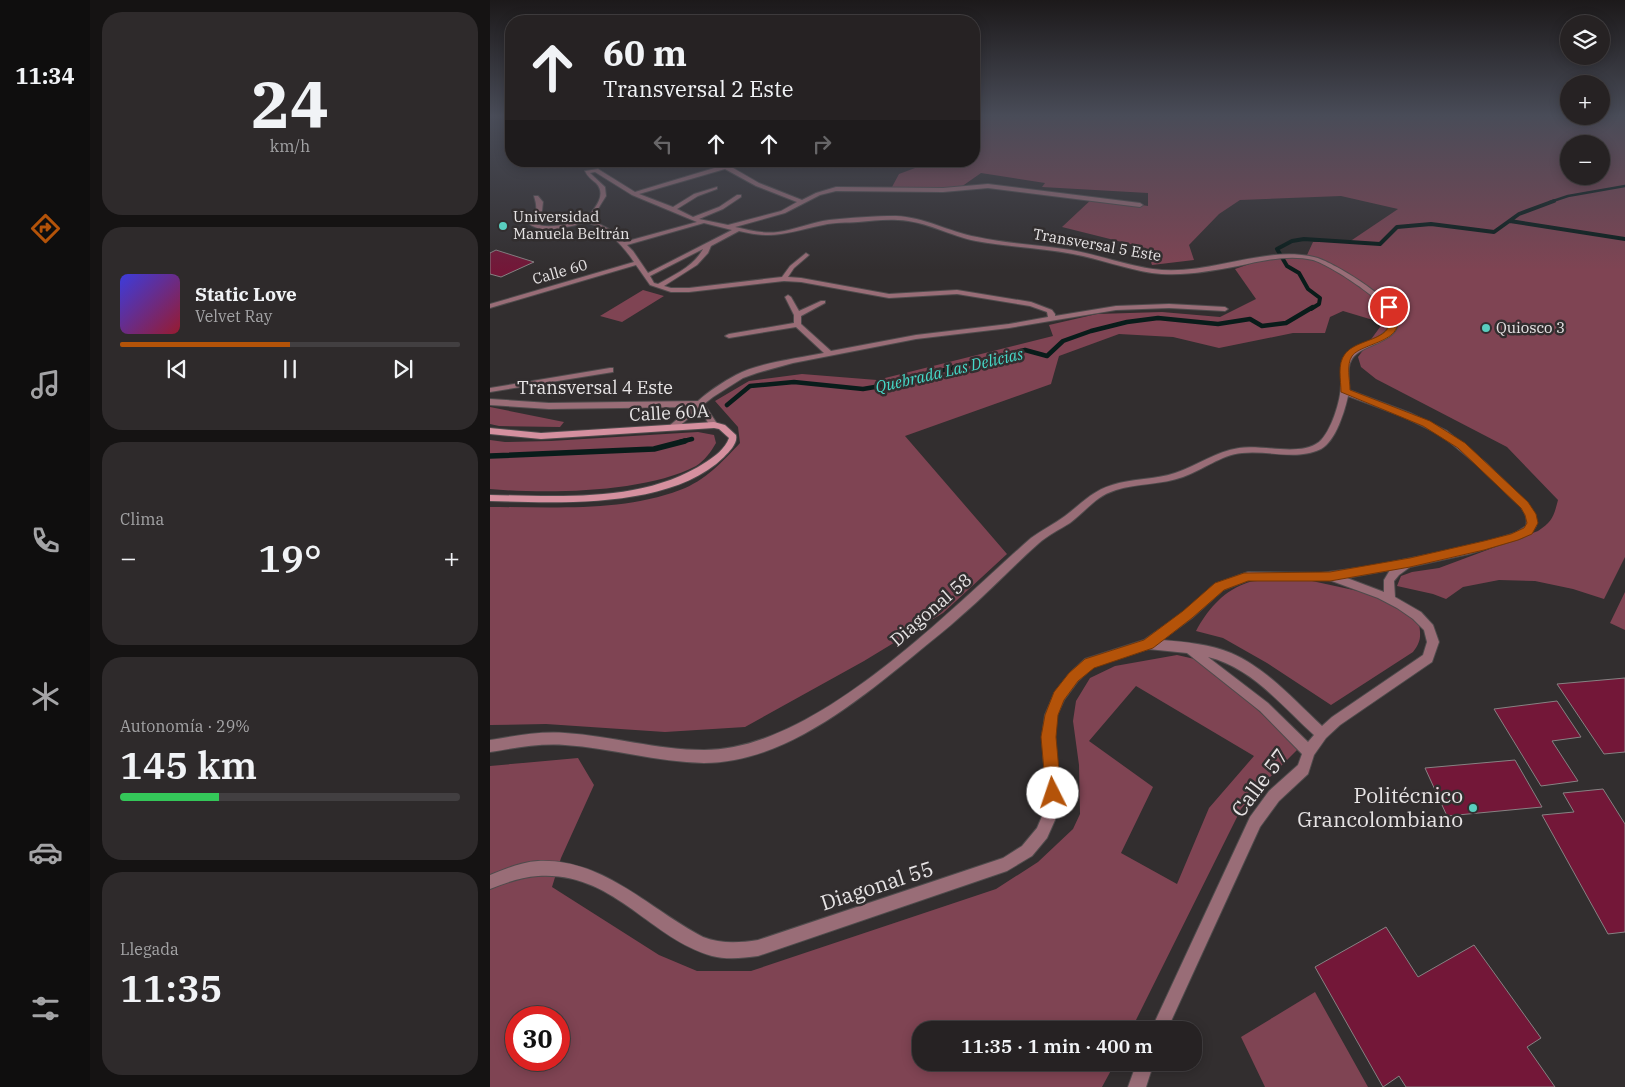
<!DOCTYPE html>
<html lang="es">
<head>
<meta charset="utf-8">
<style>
  body { margin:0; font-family:"IBM Plex Serif",serif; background:#2e2a2b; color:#f1f3f6; height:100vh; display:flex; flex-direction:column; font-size:19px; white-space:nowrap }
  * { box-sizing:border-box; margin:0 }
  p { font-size:16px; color:#a4a4a6 }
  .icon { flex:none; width:28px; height:28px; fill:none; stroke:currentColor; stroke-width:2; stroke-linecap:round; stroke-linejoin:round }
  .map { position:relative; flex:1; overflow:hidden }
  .sheet { display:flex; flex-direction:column; gap:12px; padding:12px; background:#151313; width:400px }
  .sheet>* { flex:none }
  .hud { position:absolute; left:15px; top:15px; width:475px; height:152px; border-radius:20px; box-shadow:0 2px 12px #0003,0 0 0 1px #423f41; background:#262223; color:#f1f3f6; overflow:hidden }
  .controls { position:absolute; left:1070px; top:15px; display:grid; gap:10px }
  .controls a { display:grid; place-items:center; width:50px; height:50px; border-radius:50%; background:#262223; box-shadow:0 2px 12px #0003,0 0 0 1px #423f41; font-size:25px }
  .speed { position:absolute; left:15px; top:1006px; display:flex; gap:10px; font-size:25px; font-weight:700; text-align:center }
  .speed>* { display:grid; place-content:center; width:65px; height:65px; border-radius:50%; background:#262223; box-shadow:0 2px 12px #0003,0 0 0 1px #423f41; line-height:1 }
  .speed .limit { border:8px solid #d22; background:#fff; color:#111 }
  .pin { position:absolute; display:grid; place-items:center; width:42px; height:42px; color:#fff; margin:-21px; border:2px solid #fff; border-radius:50%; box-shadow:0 1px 5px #0007 }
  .me { position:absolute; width:55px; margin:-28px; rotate:356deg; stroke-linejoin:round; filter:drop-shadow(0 0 4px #0008) }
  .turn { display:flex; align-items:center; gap:18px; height:105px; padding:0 15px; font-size:22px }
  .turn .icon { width:65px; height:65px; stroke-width:2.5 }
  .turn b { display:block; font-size:35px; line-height:42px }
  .lanes { display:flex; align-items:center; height:48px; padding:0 15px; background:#0003; justify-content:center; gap:25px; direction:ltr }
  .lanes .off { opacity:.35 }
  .big { font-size:38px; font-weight:600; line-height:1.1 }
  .sheet .tile { flex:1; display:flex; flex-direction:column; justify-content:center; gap:8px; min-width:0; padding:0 18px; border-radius:20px; background:#2e2a2b }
  .sheet .dial { align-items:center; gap:0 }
  .dial b { font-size:65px; line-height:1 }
  .song { display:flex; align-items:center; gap:15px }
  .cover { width:60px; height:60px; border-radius:8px; background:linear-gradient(135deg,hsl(240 70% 55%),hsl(350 70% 35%)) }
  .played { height:5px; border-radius:2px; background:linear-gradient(90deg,#b45309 50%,#423f41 50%) }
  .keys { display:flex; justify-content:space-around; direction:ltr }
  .heat { display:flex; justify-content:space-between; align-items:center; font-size:28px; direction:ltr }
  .charge { height:8px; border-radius:4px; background:linear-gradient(90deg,#34c759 29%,#423f41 0) }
  .trip { position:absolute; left:422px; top:1021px; width:290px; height:50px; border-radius:20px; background:#262223; box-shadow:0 2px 12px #0003,0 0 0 1px #423f41; font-weight:600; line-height:50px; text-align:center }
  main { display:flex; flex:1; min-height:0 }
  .dock { display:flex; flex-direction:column; width:90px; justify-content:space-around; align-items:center; background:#0f0e0e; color:#a4a4a6 }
  .dock .icon { width:35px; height:35px }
  .dock .selected { color:#b45309 }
  .dock b { font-size:22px; color:#f1f3f6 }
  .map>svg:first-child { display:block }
  .green { fill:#7f4453; fill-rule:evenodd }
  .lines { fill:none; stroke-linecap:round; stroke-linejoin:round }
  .stream-far3 { stroke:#091c1a; stroke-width:2.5 }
  .stream-far2 { stroke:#091c1a; stroke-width:4 }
  .stream-far1 { stroke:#091c1a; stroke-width:4.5 }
  .stream { stroke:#091c1a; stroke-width:5.5 }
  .building { fill:#731738; stroke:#878283 }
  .street-casing { stroke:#4f4b4c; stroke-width:2 }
  .secondary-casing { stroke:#4f4b4c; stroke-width:2 }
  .street { fill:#996d77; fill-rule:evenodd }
  .secondary { fill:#d5909f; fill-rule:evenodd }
  .route { fill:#b45309; stroke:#753606 }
  .poi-dot { fill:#59cebf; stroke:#322e2f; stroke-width:2 }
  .labels { text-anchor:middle; stroke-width:5; stroke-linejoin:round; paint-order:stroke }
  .far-poi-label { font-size:15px; fill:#e7e4e5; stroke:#322e2f; text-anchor:start }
  .far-street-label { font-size:15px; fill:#e7e4e5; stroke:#322e2f }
  .far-water-label { font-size:16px; font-style:italic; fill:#46dac9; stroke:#322e2f }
  .street-label { font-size:18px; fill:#e7e4e5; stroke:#322e2f }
  .near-street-label { font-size:21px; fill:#e7e4e5; stroke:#322e2f }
  .near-poi-label { font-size:21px; fill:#e7e4e5; stroke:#322e2f; text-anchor:end }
</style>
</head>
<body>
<main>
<nav class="dock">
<b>11:34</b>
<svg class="icon selected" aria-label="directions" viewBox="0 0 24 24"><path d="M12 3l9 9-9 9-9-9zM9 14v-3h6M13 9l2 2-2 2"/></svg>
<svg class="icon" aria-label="music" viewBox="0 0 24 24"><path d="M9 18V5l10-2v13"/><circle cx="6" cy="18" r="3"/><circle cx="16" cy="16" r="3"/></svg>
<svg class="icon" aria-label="phone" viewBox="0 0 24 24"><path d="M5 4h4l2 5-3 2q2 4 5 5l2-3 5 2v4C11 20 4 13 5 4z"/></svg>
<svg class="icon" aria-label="climate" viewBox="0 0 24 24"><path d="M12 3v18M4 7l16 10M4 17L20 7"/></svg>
<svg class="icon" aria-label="car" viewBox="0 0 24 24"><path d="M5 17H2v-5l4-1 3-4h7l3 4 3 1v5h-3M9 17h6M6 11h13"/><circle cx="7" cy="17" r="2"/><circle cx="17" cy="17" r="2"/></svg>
<svg class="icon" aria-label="filters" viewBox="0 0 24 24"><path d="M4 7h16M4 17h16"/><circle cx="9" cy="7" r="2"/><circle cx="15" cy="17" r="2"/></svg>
</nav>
<section class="sheet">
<div class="tile dial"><b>24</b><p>km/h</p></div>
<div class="tile">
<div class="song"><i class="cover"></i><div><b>Static Love</b><p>Velvet Ray</p></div></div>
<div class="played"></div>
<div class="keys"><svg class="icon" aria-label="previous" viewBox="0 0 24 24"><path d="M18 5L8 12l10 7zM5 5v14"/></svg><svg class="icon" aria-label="pause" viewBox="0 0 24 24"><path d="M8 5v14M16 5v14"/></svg><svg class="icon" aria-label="next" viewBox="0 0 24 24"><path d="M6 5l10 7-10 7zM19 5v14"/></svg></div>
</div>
<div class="tile"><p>Clima</p>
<div class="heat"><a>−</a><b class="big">19°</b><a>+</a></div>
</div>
<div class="tile"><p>Autonomía · 29%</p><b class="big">145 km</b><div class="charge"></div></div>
<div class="tile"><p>Llegada</p><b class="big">11:35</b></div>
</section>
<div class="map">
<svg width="1135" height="1087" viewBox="0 0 1135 1087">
  <rect width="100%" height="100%" fill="#322e2f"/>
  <path class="green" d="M 484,117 L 1135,117 L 1135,557 L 1114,599 L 1083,589 L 1045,581 L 1009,580 L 973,587 L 956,599 L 943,594 L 907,586 L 911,576 L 922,572 L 949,568 L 1048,531 C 1062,522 1064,516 1068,500 L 1017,447 L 886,379 L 871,367 L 868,357 L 893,323 L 853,311 L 840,317 L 835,333 L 803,333 L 729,348 L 683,337 L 629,334 L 569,356 L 561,384 L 415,436 L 517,554 L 453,613 L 374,661 L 255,727 L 175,732 L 56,724 L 0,725 L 0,507 C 61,507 133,512 190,490 C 215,481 233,461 250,443 L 248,427 L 225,401 L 259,381 L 312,374 L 387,380 L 563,336 L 559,325 L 607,314 L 672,312 L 730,317 L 766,299 L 745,269 L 783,256 L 817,255 L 823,242 L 859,242 L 908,209 L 851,196 L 750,200 L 729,214 L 699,245 L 704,260 L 662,265 L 656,248 L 572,227 L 604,197 L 658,206 L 658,193 L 552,187 L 555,183 L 491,173 L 471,187 L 402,187 L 409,174 L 433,165 L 435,161 L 484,161 ZM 1079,144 L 1111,144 L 1111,176 L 1079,176 Z
    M 153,290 L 174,296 L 132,322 L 110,316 Z
    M 0,407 L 74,422 L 70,427 L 9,426 L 0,424 Z
    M 208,432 L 224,435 L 226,443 C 221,452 214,461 206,466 C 154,493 57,494 0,489 L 0,440 L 15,442 L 61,441 Z
    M 782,580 L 822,581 L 868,591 L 904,603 L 929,624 C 931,636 931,642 923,652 L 841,705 L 777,663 L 733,638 L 706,631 C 717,611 731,593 754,584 C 762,580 773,581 782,580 Z
    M 1135,592 L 1135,630 L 1120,623 Z
    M 687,655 L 709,660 L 724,670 L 809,748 L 771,786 L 751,809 L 641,1030 L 431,1030 L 431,1062 L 625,1063 L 612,1087 L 0,1087 L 0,766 L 88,758 L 104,785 L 71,858 L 62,887 L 169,955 L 207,971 L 261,971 L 506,889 L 548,862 L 583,829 L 590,814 L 589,765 L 583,721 L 586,701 L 600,678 L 625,666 ZM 646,686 L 764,756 L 719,808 L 687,884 L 631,853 L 663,787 L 599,741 ZM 26,1018 L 69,1018 L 69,1060 L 26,1060 Z
    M 825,992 L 878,1087 L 775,1087 L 751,1037 Z"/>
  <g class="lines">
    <path class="stream-far3" d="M 1060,202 L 1078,196 L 1135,186"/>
    <path class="stream-far2" d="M 1020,221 L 1135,239
      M 821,309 L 829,304 L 830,298 L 818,289 L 809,273 L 797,266 L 787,249 L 802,241 L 814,239 L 890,244 L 907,227 L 941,224 L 1004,232 L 1029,214 L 1064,201"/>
    <path class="stream-far1" d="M 237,405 L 260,386 L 304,382 L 373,389 L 426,380 L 457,369 L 535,350 L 557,356 L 573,341 L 601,331 L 637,322 L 668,318 L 728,324 L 760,319 L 772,326 L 796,323 L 823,307
      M 190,442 L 202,439"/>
    <path class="stream" d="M 0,456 L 164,449 L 195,441"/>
  </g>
  <path class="building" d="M 6,250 L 44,262 L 11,277 L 0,274 L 0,253 Z
    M 1135,678 L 1135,752 L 1114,754 L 1067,684 Z
    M 1067,701 L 1091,737 L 1062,741 L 1088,781 L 1051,786 L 1004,709 Z
    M 1025,760 L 1052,807 L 957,816 L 935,768 Z
    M 1113,789 L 1135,824 L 1135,932 L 1118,934 L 1052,815 L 1084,812 L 1073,793 Z
    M 896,927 L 928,977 L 984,945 L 1051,1038 L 1037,1047 L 1065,1087 L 916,1087 L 909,1076 L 893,1087 L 825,967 Z"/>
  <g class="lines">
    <g class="street-casing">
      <path id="street" d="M 225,161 L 231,161 L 269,183 L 312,200 L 326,193 L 346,187 L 453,188 L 498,184 L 650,203 L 653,205 L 650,207 L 498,188 L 453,192 L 346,191 L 330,195 L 295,213 L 245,227 C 259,230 273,234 288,232 C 305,230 322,222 339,220 C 360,218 384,216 406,216 C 434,217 459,232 487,237 C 518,244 550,245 581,250 C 609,255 635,265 663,269 C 716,277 774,245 824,257 C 842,261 902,298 907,316 C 914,344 872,342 862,359 C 856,368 860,380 859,390 L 920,413 L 957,431 L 996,463 L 1037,503 L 1046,519 L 1046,526 L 1042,532 L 1032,538 L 979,554 L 920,567 L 909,575 L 904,581 L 905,597 L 931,612 L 943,625 L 949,642 L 942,662 L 850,725 L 836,738 L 824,755 L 818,774 L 789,801 L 770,827 L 677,1030 L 661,1030 L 760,817 L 779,791 L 808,765 L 812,754 L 770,711 L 697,653 L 658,649 L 603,667 L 588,681 L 574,700 L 567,715 L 564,737 L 570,793 L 565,820 L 557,838 L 542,856 L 517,871 L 268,956 C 253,958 237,960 222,956 C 159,938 123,871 48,876 C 31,877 15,883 0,889 L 0,875 C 15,869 31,862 48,861 C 113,858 159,909 213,937 C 231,944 249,943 268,940 L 513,858 L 532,846 L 547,828 L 553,814 L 556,793 L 552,737 L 555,715 L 565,692 L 580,673 L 595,659 L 654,640 L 694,612 L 725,584 L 758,572 L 831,573 L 882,566 L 946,553 L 1006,539 L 1025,533 L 1036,526 C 1038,518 1035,513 1031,507 L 990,467 L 951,435 L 914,417 L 858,396 C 855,410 846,441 831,449 C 806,461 779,450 752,453 C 731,455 713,470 693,477 C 671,485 648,483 626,490 C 606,496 596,511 580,523 C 569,530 558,535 548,544 C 522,567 498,593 471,616 C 457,629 442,640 428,652 C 369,700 294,763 214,763 C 167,762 121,748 75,745 C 50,743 25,748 0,752 L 0,740 C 25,736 50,731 75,733 C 122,736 167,750 214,750 C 327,750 460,609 541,538 C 552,530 564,524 575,516 C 591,504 602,491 622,485 C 643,478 665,480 685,473 C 707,466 726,451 749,448 C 772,444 809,457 829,442 C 841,432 851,400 851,384 C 852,374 850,365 856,356 C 867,340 903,341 900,317 C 898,302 838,264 823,260 C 798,254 772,261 748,266 C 721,271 690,277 662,273 C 636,269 610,259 583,254 C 551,248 518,247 486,241 C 460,236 436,221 408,220 C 395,219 381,221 368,222 C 357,223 345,222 333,225 C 299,232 285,240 249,231 L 221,246 L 218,253 L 207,265 L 174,286 L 181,288 L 199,288 L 292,277 L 300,266 L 316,253 L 319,255 L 318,256 L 304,268 L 298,277 L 311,278 L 399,294 L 467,290 L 541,302 L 562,310 L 565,314 L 565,316 L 626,306 L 679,304 L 735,307 L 738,309 L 735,311 L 679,308 L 626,310 L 519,328 L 426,339 L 303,363 L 267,373 L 253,378 L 223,397 L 214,404 L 228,425 L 224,428 L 221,427 L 209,409 L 185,430 L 179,430 L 179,426 L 202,407 L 59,409 L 0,405 L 0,399 L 59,403 L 208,401 C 219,391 233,382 246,375 C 268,363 309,358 334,353 L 306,327 L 239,338 L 235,336 L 239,334 L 304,323 L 304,315 L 295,297 L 298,295 L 301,297 L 309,311 L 331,301 L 335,301 L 335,303 L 311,316 L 311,324 L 341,351 L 426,335 L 519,324 L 558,317 L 557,312 L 540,306 L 467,294 L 399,298 L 311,282 L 294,281 L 199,292 L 181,292 L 160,285 L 146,265 L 0,308 L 0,304 L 144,262 C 135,248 115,226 98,223 C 94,222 89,224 86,225 C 71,228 51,234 38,223 C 47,210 48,210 44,196 L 48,196 L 53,202 L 52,211 L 44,223 C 59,231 81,222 96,220 C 103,209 118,196 106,183 C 101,179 97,176 95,171 L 108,169 L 145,192 L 231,166 ZM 235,169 L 266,186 L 307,202 L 291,211 L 238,225 L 209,219 L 233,209 L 251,197 L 251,195 L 247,195 L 229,207 L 203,217 L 187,209 L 208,196 L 227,189 L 227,187 L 204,194 L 183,207 L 149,194 ZM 105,172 L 142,195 L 207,222 L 134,242 L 121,230 L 101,220 L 116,196 L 115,187 L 100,173 ZM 214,223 L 242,230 L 158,273 L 143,251 L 137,245 ZM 213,249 C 204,266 184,275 168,284 L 164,283 L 160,276 ZM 900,570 L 894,580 L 894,592 L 857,578 ZM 759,580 L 839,580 L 888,598 L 907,608 L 923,619 L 934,630 L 937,642 L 933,655 L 842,717 L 832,726 C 804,700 776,668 741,653 C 720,644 695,642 672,640 L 702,618 L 733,590 ZM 718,657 C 761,667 792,706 824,735 L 818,742 L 778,703 Z
        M 120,368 L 123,368 L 123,372 L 0,392 L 0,388 Z
        M 647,1062 L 664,1062 L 656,1087 L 638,1087 Z"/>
    </g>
    <g class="secondary-casing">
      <path id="secondary" d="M 224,422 L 235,425 L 246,435 C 248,443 240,451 234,457 C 181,509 69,503 0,501 L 0,495 C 70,496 154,503 216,462 C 225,456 235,449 239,438 L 229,429 L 224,428 L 51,439 L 0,434 L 0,428 L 51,433 Z"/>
    </g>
    <use href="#street" class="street"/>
    <use href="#secondary" class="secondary"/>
  </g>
  <linearGradient id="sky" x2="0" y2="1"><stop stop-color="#1c191a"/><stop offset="0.43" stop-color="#494c58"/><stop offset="1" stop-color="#494c58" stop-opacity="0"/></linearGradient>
  <rect width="1135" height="270" fill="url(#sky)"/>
  <path class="route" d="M 896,305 L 902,305 C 925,343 873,341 862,356 C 856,365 860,380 860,390 L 940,421 L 975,443 L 1038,502 L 1046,514 L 1048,523 L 1042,534 L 1028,540 L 994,550 L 920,567 L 840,581 L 758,581 L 734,590 L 702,618 L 663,648 L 604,668 L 588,681 L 574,700 L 568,715 L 566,737 L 571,793 L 568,798 L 563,801 L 558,798 L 556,793 L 551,737 L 555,715 L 564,692 L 579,673 L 595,659 L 654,640 L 693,611 L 725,583 L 754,573 L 840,572 L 920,558 L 994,541 L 1021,534 L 1034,528 L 1037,523 L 1035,515 L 1031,508 L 968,448 L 933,426 L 851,392 C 851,380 847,364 855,354 C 868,336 914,342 895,307 Z"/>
  <g class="poi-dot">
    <circle cx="13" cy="226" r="5"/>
    <circle cx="996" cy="328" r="5"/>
    <circle cx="983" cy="808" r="5"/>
  </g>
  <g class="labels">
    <g class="far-poi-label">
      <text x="23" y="222">Universidad<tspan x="23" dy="17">Manuela Beltrán</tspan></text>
      <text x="1006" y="333">Quiosco 3</text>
    </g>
    <g class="far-street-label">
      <text transform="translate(607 245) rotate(10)" y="5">Transversal 5 Este</text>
      <text transform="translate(70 272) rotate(-16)" y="5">Calle 60</text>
    </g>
    <g class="far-water-label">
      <text transform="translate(459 370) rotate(-13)" y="6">Quebrada Las Delicias</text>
    </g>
    <g class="street-label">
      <text x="105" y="394">Transversal 4 Este</text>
      <text transform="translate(179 413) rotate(-3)" y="6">Calle 60A</text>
      <text transform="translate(441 610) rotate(-41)" y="6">Diagonal 58</text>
    </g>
    <g class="near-street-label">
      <text transform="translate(770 783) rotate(-53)" y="7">Calle 57</text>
      <text transform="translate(387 886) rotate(-18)" y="7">Diagonal 55</text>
    </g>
    <g class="near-poi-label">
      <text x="973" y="803">Politécnico<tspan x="973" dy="24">Grancolombiano</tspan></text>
    </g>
  </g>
</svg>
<div class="controls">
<a><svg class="icon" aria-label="layers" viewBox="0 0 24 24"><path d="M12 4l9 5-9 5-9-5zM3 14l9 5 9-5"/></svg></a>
<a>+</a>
<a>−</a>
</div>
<div class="speed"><div class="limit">30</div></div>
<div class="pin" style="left:899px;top:307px;background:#d93025"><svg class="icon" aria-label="arrive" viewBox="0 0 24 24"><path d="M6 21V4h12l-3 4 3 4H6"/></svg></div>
<svg class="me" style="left:563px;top:793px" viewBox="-20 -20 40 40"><circle r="19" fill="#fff"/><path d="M0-13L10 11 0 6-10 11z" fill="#b45309"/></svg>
<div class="trip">11:35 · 1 min · 400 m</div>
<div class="hud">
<div class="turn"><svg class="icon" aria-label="ahead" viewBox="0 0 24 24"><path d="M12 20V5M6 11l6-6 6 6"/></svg><div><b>60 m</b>Transversal 2 Este</div></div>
<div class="lanes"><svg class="icon off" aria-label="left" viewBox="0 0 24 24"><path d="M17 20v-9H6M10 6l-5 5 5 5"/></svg><svg class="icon" aria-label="ahead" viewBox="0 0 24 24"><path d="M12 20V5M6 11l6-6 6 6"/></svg><svg class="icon" aria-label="ahead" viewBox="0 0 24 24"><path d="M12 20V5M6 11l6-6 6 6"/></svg><svg class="icon off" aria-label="right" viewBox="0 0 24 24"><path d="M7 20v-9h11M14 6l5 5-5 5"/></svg></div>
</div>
</div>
</main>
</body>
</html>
